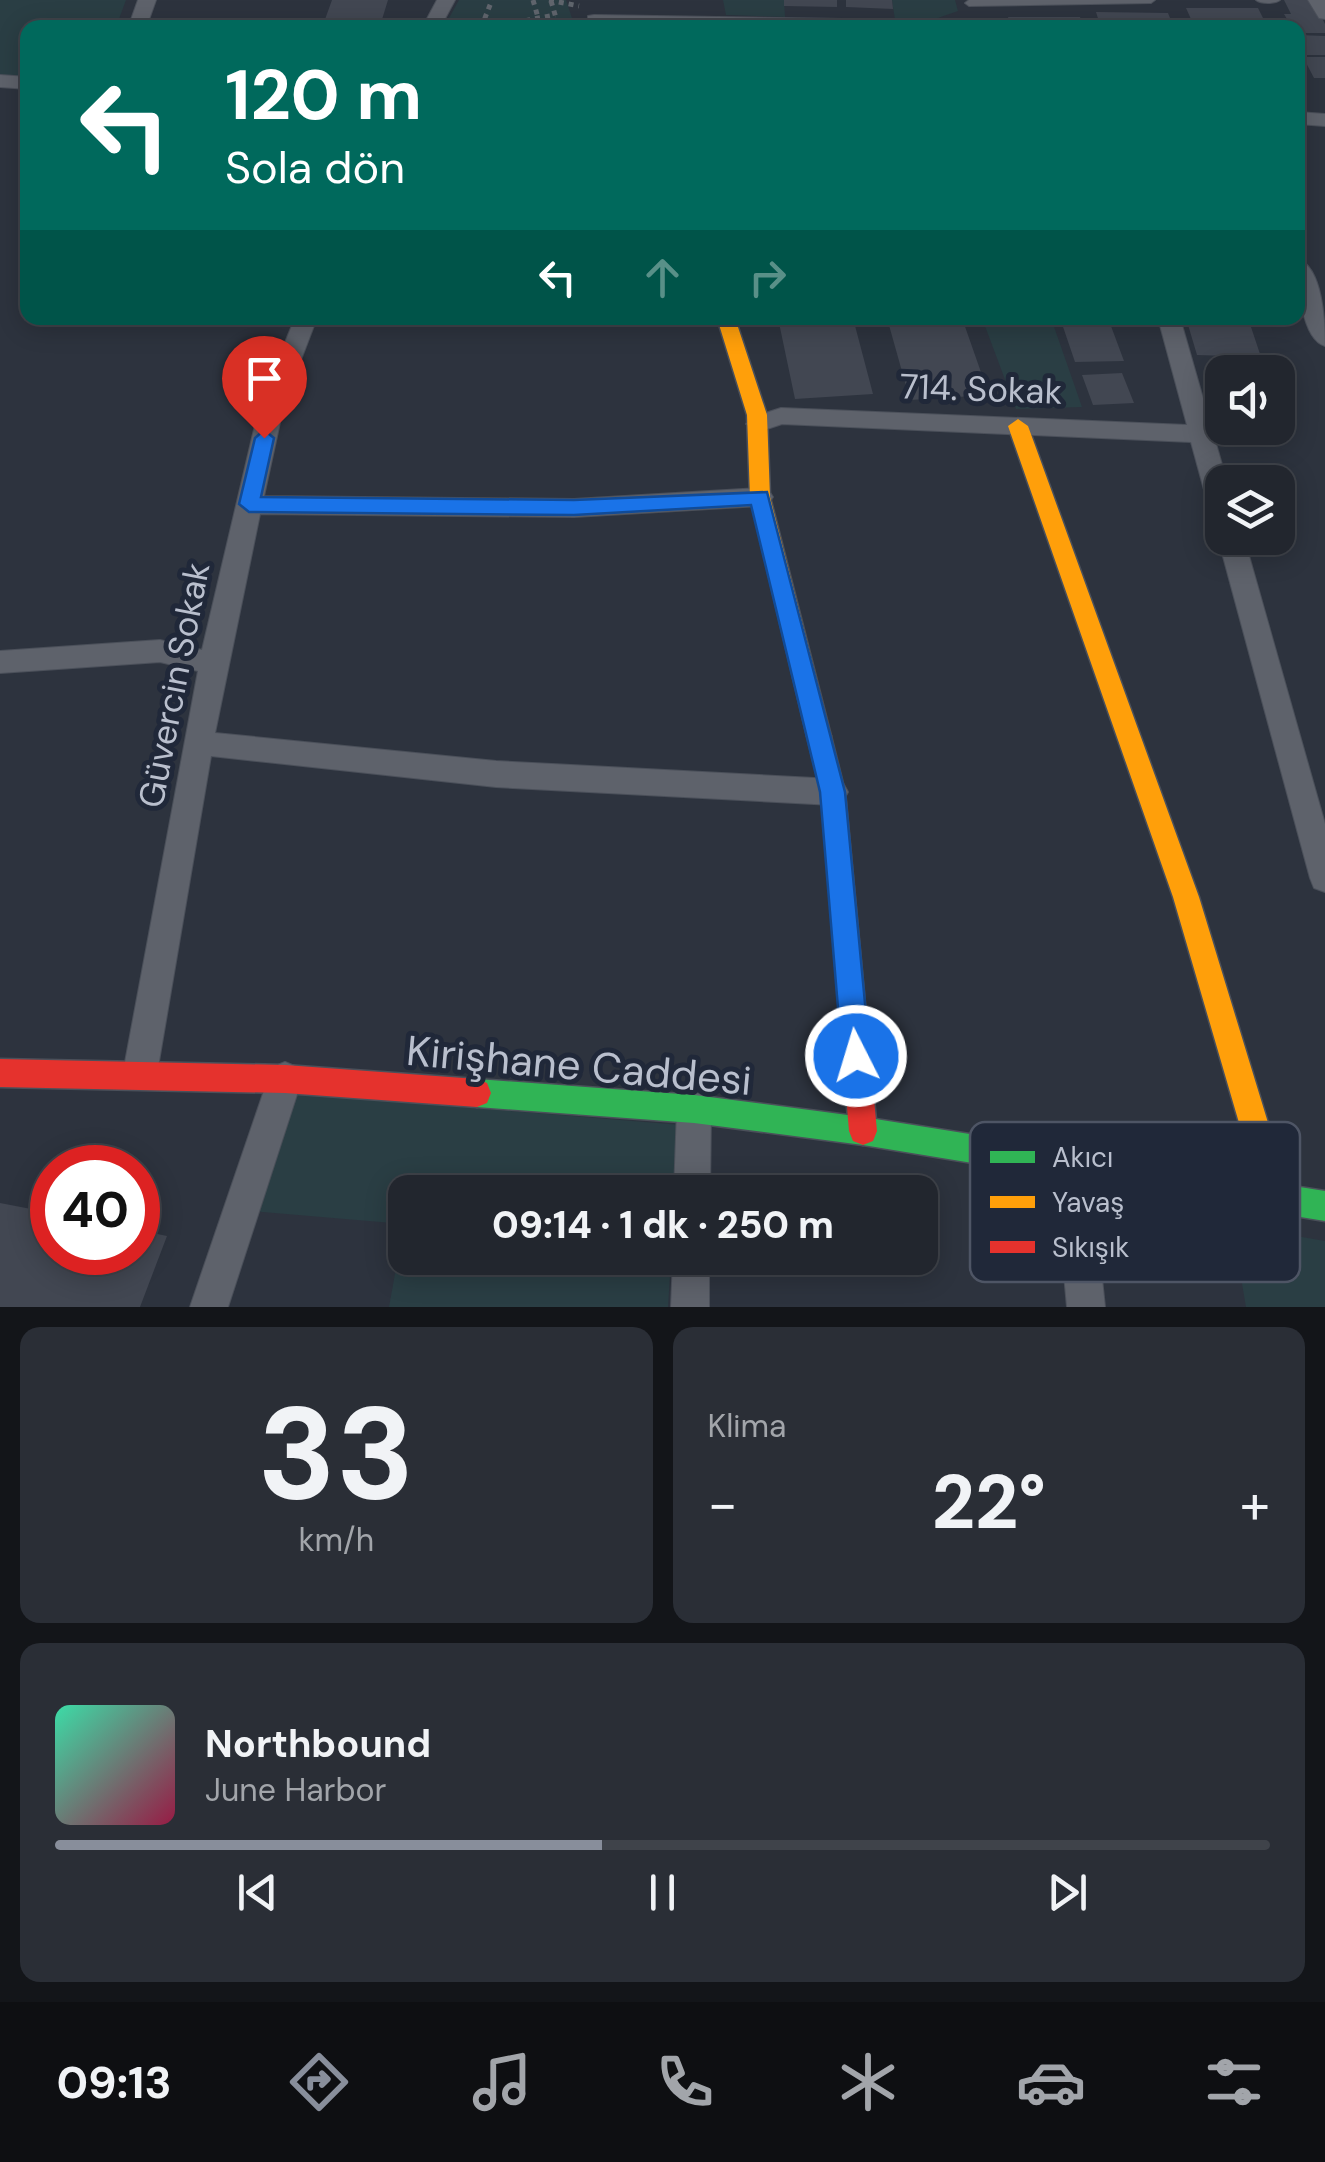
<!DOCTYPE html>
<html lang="tr">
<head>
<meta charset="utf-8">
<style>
  body { margin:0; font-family:"DM Sans",sans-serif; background:#2a2e36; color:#f1f3f6; height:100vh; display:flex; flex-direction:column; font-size:38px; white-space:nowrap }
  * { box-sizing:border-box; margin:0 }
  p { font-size:32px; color:#a2a5aa }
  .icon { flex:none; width:55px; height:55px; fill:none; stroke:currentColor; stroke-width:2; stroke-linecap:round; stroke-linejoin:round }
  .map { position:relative; height:1307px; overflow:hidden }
  .panel { display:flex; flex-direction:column; gap:20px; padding:20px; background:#131519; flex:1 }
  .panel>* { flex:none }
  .hud { position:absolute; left:20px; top:20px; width:1285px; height:305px; border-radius:20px; box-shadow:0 5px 25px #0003,0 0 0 2px #3f434a; background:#00695c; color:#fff; overflow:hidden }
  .buttons { position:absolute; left:1205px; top:355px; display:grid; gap:20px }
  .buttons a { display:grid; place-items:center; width:90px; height:90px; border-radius:20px; background:#22262e; box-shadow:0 5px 25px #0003,0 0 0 2px #3f434a; font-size:50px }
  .speed { position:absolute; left:30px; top:1145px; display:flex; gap:20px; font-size:50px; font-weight:700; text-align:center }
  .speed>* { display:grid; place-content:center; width:130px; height:130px; border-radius:50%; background:#22262e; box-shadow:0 5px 25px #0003,0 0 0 2px #3f434a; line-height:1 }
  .speed .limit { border:15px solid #d22; background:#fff; color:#111 }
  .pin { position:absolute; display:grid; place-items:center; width:85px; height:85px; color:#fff; margin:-102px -42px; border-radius:50% 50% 50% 0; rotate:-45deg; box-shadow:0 0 10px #0007 }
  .pin .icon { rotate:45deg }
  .me { position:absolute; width:110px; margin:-55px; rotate:355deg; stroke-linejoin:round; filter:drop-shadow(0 0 8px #0008) }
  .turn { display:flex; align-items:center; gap:35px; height:210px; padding:0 40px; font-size:45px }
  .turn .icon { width:130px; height:130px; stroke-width:2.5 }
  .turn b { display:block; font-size:70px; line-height:85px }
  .lanes { display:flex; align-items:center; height:95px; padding:0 40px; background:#0003; justify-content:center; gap:50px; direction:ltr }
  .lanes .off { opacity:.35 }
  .big { font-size:75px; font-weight:800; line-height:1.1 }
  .panel .card { flex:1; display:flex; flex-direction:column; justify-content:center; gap:15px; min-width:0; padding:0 35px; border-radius:20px; background:#2a2e36 }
  .panel .dial { align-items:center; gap:0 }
  .dial b { font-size:130px; line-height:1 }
  .song { display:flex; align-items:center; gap:30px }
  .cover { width:120px; height:120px; border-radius:15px; background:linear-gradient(135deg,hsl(160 70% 55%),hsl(340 70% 35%)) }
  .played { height:10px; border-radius:5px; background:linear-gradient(90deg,#888e9b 45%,#3f434a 45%) }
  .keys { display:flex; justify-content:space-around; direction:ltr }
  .heat { display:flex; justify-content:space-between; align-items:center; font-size:55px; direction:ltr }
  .panel .tiles { flex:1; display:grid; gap:20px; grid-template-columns:1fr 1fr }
  .card:last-child { grid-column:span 2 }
  .trip { position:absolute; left:388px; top:1175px; width:550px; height:100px; border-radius:20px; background:#22262e; box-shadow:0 5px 25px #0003,0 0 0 2px #3f434a; font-weight:800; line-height:100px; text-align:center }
  .dock { display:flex; height:160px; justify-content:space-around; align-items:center; background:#0e0f12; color:#a2a5aa }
  .dock .icon { width:70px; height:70px }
  .dock .current { color:#888e9b }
  .dock b { font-size:45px; color:#f1f3f6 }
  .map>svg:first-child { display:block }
  .green { fill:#2a3e44 }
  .building { fill:#424752 }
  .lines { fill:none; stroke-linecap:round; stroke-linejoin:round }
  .lane-casing { stroke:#4b505a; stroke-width:2 }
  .street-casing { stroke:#4b505a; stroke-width:2 }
  .fast-casing { stroke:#4b505a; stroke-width:3 }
  .slow-casing { stroke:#4b505a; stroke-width:3 }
  .jam-casing { stroke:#4b505a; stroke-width:3 }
  .path { stroke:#60656d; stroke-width:5; stroke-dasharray:5 5; stroke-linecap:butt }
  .lane { fill:#5e626b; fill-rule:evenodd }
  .street { fill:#5e626b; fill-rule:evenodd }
  .fast { fill:#30b455; fill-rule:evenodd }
  .slow { fill:#ff9f0a; fill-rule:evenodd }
  .jam { fill:#e5322d; fill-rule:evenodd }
  .route { fill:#1a73e8; stroke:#114b97; stroke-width:2.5 }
  .labels { text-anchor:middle; stroke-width:10; stroke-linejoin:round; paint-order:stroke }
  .street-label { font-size:35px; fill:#b9bfcd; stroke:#202839 }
  .near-street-label { font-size:42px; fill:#b9bfcd; stroke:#202839 }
  .key { fill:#202839; stroke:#4e5565; stroke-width:2.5 }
  .key-label { font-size:28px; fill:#b9bfcd }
</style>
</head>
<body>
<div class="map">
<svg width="1325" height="1307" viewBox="0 0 1325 1307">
  <rect width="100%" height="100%" fill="#2d333e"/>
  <path class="green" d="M 0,0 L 126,0 L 116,27 L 28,28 L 27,79 L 0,78 Z
    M 459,0 L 566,0 L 575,27 L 444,27 Z
    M 723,0 L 784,0 L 785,17 L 726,15 Z
    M 892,0 L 955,0 L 958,11 L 929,21 L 895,20 Z
    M 982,318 L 1051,318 L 1082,407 L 1016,409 Z
    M 280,1092 L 681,1125 L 676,1192 L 405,1192 L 405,1258 L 671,1258 L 668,1307 L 389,1307 L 404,1224 L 251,1211 Z
    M 1232,1225 L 1325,1241 L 1325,1307 L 1246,1307 Z"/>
  <path class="building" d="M 332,0 L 388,0 L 380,26 L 323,25 Z
    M 784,0 L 837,0 L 837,7 L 784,6 Z
    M 846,0 L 892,0 L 893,9 L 846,7 Z
    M 1284,0 L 1313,0 L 1325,24 L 1325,33 L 1298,33 L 1298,28 L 1292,28 L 1284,14 L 1291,14 Z
    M 1186,8 L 1258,8 L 1268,28 L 1195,28 Z
    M 1096,12 L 1168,13 L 1174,28 L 1101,28 Z
    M 1008,17 L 1080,17 L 1084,28 L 1011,28 Z
    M 1298,35 L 1325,36 L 1325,55 L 1300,55 Z
    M 1303,57 L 1325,57 L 1325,78 L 1314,78 Z
    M 778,318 L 853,318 L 873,394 L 795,399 Z
    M 887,318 L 962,318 L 989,395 L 910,400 Z
    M 1060,318 L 1108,318 L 1124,361 L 1075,362 Z
    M 1186,318 L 1248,318 L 1261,357 L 1197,355 Z
    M 1122,373 L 1134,403 L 1093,405 L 1082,375 Z
    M 0,1203 L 52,1213 L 52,1252 L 138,1252 L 138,1230 L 167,1236 L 140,1307 L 0,1307 Z"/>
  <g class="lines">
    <g class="lane-casing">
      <path id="lane" d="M 992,0 L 1155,0 L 1151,3 L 969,6 L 965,3 L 969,0 Z
        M 1256,0 L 1280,0 C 1275,4 1261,4 1256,0 Z"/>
    </g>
    <g class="street-casing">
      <path id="street" d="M 138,0 L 156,0 L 146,28 L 128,28 Z
        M 437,0 L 455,0 L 440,28 L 422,28 Z
        M 1308,0 L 1325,0 L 1325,19 L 1319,18 Z
        M 594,15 L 970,21 L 979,26 L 588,24 L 588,16 Z
        M 0,75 L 28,77 L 28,89 L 0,87 Z
        M 1298,112 L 1325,114 L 1325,126 L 1298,124 Z
        M 1298,259 C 1323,268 1325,323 1325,346 C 1301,339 1297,281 1298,259 Z
        M 295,318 L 317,318 L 284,404 L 264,496 L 574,499 L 760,488 L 769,491 L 773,497 L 769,503 L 760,506 L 574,517 L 260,514 L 215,733 L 496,761 L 833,779 L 843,783 L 848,792 L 843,801 L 833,805 L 496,787 L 211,756 L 157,1073 L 152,1085 L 140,1090 L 128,1085 L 123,1073 L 198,671 L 160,662 L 0,673 L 0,651 L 160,640 L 202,650 L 260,404 Z
        M 1158,318 L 1180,318 L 1227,482 L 1222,482 L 1222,517 L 1213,515 L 1209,508 L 1191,442 L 782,424 L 758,432 L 746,424 L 750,418 L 781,408 L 1187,425 Z
        M 1222,531 L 1222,538 L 1244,538 L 1325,824 L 1325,892 L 1314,888 L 1310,878 L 1218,538 Z
        M 285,1062 L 297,1067 L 302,1079 L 228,1307 L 190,1307 L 268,1079 L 273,1067 Z
        M 694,1092 L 706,1097 L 711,1109 L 710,1192 L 674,1192 L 677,1109 L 682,1097 Z
        M 1072,1147 L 1085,1152 L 1090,1165 L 1105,1307 L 1067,1307 L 1054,1165 L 1059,1152 Z
        M 673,1258 L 709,1258 L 709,1307 L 671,1307 Z"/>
    </g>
    <g class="fast-casing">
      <path id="fast" d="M 477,1079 L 694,1095 L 863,1117 L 1325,1191 L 1325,1221 L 863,1145 L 694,1123 L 477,1107 L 467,1103 L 463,1093 L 467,1083 Z"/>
    </g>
    <g class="slow-casing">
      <path id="slow" d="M 717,318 L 735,318 L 767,415 L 770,497 L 831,736 L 827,743 L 819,746 L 811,743 L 807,736 L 750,497 L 747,415 Z
        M 1018,419 L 1028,426 L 1199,897 L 1291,1198 L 1286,1208 L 1276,1213 L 1266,1208 L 1261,1198 L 1173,897 L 1008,426 Z"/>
    </g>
    <g class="jam-casing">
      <path id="jam" d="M 819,726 L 827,729 L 831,736 L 845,792 L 877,1131 L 873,1141 L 863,1145 L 853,1141 L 849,1131 L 821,792 L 807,736 L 811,729 Z
        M 0,1059 L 285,1065 L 477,1079 L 487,1083 L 491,1093 L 487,1103 L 477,1107 L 285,1093 L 0,1087 Z"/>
    </g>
    <path class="path" d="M 533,0 L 541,28
      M 549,0 L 579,6
      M 551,1 L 559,28
      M 481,28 L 492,0
      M 486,28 L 555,15"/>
    <use href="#lane" class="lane"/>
    <use href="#street" class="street"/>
    <use href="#fast" class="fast"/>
    <use href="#slow" class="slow"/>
    <use href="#jam" class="jam"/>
  </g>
  <path class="route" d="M 264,430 L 274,438 L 261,497 L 574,500 L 767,492 L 845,792 L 870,1056 L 866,1065 L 856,1069 L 846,1065 L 842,1056 L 820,792 L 751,505 L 574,515 L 249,512 L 239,504 L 255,438 Z"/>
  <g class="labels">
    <g class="street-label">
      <text transform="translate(981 389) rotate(2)" y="12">714. Sokak</text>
      <text transform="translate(174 685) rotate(-79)" y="12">Güvercin Sokak</text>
    </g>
    <g class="near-street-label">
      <text transform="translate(579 1065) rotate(5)" y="15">Kirişhane Caddesi</text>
    </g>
  </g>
  <rect x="970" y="1122" width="330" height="160" rx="15" class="key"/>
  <rect x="990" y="1151" width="45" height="12" fill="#30b455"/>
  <rect x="990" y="1196" width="45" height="12" fill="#ff9f0a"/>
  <rect x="990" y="1241" width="45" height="12" fill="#e5322d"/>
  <g class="key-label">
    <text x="1052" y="1167">Akıcı</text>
    <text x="1052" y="1212">Yavaş</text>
    <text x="1052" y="1257">Sıkışık</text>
  </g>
</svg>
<div class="buttons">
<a><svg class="icon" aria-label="sound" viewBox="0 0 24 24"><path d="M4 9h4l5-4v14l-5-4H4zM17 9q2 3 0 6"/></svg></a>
<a><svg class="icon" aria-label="layers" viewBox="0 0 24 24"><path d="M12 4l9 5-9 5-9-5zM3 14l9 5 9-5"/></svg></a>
</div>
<div class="speed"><div class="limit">40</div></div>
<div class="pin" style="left:264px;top:438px;background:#d93025"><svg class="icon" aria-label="arrive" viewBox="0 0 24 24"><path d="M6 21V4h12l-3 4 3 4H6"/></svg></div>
<svg class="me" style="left:856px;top:1056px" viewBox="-20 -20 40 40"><circle r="17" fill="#1a73e8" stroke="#fff" stroke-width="3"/><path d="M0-11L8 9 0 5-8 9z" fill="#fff"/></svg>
<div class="trip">09:14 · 1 dk · 250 m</div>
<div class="hud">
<div class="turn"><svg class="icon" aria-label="left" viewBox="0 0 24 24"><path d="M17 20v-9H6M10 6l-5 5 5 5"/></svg><div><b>120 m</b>Sola dön</div></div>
<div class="lanes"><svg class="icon" aria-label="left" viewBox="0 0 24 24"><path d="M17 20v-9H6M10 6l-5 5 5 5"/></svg><svg class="icon off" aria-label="ahead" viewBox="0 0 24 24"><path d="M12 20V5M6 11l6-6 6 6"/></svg><svg class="icon off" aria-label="right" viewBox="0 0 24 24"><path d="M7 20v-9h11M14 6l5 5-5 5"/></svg></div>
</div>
</div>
<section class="panel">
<div class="tiles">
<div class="card dial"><b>33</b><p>km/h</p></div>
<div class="card"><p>Klima</p>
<div class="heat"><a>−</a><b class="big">22°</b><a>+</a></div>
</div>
<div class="card">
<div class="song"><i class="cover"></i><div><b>Northbound</b><p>June Harbor</p></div></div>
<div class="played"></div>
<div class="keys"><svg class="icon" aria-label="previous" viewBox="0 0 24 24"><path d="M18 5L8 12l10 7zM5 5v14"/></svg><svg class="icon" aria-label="pause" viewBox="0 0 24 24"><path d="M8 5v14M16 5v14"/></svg><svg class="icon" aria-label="next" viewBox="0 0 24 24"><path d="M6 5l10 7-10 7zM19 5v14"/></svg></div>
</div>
</div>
</section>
<nav class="dock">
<b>09:13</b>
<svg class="icon current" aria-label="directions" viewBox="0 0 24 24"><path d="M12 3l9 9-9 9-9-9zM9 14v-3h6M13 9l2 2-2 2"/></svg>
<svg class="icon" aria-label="music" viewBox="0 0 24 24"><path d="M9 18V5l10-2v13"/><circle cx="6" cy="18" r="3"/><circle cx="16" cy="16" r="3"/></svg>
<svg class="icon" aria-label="phone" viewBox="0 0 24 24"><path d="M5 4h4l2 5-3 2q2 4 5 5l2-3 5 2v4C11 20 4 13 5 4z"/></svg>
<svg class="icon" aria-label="climate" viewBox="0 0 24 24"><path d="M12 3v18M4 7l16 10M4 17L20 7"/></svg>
<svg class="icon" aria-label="car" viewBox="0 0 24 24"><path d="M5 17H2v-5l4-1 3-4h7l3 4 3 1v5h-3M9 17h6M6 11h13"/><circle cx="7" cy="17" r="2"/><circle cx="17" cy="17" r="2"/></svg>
<svg class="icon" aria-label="filters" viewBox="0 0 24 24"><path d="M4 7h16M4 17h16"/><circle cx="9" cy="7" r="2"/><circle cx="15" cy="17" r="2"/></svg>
</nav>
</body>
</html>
